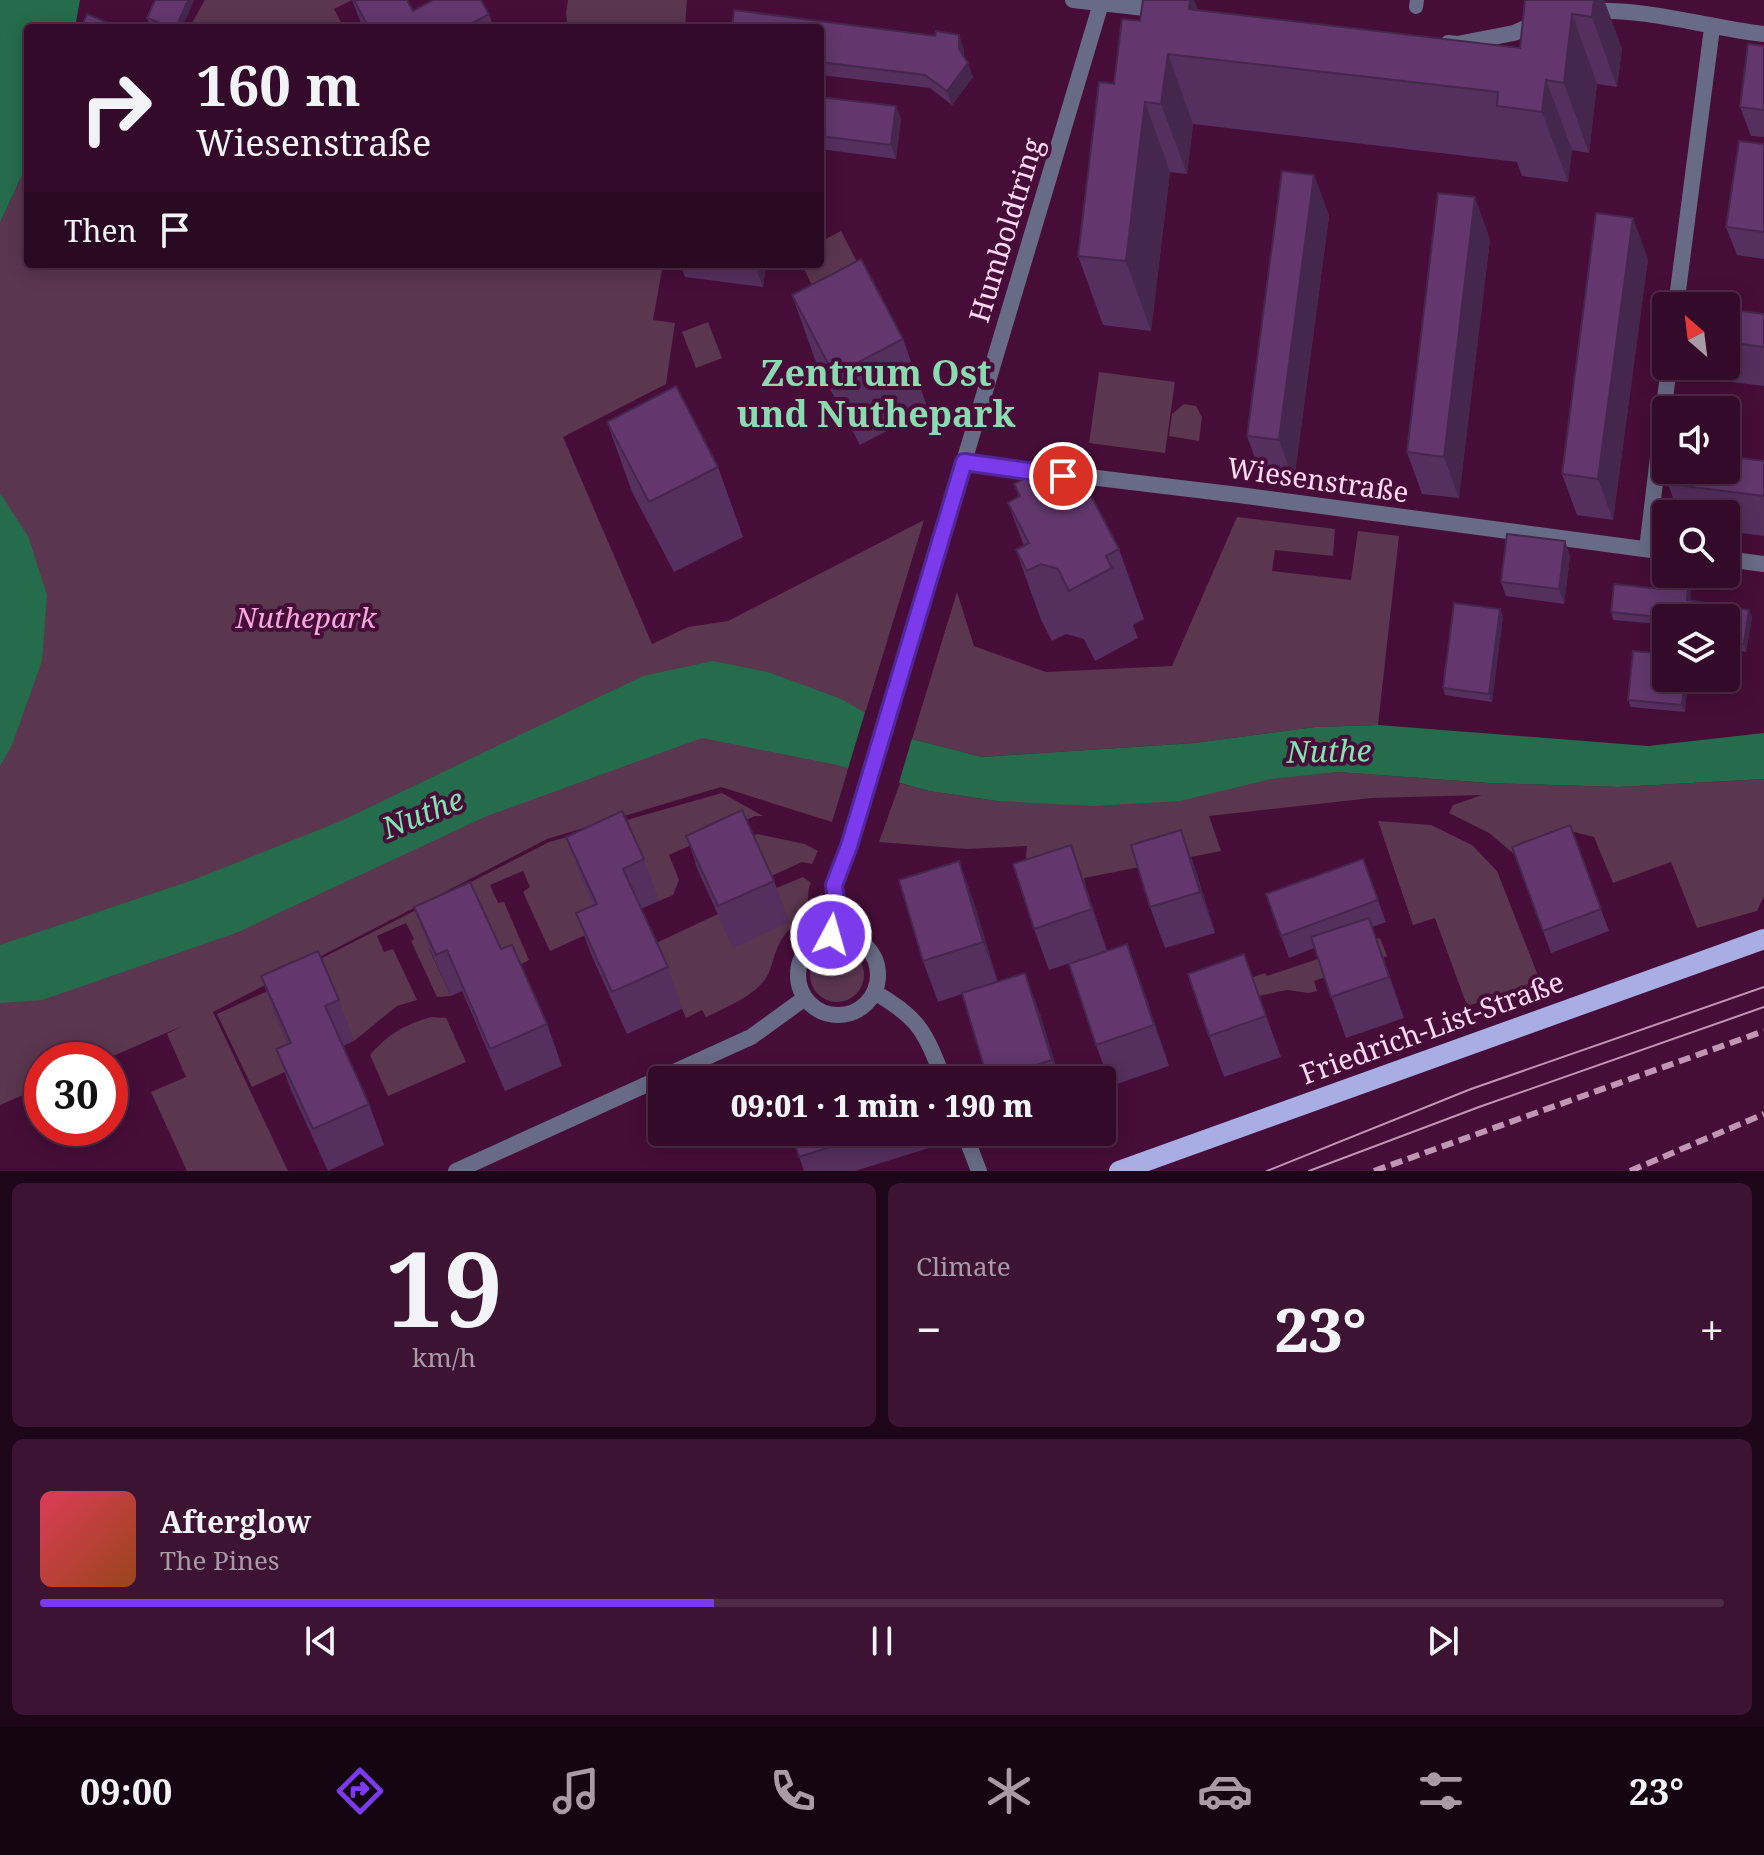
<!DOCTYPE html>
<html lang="en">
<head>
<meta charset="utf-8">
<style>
  body { margin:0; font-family:"Noto Serif",serif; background:#3c1332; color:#f1f3f6; height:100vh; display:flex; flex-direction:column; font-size:30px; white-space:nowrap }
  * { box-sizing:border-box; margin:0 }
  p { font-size:26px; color:#a99aa8 }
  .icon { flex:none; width:44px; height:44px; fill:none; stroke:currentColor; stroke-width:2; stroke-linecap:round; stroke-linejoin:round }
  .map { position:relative; height:1171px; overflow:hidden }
  .details { display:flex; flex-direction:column; gap:12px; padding:12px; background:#1d0617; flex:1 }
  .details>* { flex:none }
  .top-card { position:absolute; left:24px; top:24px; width:800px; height:244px; border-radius:8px; box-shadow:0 4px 20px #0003,0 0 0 2px #4e2b47; background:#340a2a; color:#f1f3f6; overflow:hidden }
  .needle { width:52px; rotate:332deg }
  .tools { position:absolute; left:1652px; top:292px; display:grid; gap:16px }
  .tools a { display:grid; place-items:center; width:88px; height:88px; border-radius:8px; background:#340a2a; box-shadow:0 4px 20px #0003,0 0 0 2px #4e2b47; font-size:40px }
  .speed { position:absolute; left:24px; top:1042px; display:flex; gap:16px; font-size:40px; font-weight:700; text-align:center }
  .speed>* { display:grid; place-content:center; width:104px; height:104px; border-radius:50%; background:#340a2a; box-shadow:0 4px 20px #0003,0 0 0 2px #4e2b47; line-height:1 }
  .speed .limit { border:12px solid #d22; background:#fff; color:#111 }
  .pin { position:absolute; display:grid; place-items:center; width:68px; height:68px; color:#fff; margin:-34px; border:4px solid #fff; border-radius:50%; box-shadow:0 2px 8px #0007 }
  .me { position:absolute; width:88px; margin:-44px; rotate:6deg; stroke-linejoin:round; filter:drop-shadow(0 0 6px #0008) }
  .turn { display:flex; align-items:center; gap:28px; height:168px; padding:0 40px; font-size:36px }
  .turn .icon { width:104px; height:104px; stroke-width:2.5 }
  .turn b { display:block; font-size:56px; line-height:68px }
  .then { display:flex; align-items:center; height:76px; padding:0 40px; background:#0003; gap:16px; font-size:30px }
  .big { font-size:60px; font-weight:800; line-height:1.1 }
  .details .tile { flex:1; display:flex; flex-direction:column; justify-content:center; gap:12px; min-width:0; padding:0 28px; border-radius:12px; background:#3c1332 }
  .details .dial { align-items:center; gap:0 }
  .dial b { font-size:104px; line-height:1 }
  .song { display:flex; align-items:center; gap:24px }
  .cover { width:96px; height:96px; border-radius:12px; background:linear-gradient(135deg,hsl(350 70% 55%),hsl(20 70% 35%)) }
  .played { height:8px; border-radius:4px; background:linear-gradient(90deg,#7c3aed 40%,#4e2b47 40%) }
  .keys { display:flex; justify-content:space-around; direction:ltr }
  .heat { display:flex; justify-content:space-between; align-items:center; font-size:44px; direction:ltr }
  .details .tiles { flex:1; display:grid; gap:12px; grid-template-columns:1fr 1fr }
  .tile:last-child { grid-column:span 2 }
  .trip { position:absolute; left:648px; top:1066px; width:468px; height:80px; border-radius:8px; background:#340a2a; box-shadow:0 4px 20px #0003,0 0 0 2px #4e2b47; font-weight:800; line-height:80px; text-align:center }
  .tab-bar { display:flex; height:128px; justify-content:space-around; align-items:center; background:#150411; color:#a99aa8 }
  .tab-bar .icon { width:56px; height:56px }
  .tab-bar .on { color:#7c3aed }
  .tab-bar b { font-size:36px; color:#f1f3f6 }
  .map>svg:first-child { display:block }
  .green { fill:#5a364f }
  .water { fill:#246c4b }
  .pier { fill:#460d38 }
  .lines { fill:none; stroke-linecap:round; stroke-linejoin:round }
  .pedestrian { stroke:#686b85; stroke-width:14 }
  .minor { stroke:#686b85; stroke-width:16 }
  .tertiary { stroke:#686b85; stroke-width:16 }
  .primary { stroke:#a8ade3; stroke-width:20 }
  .tram { stroke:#c195b4; stroke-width:2 }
  .rail { stroke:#c195b4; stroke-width:6; stroke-dasharray:12 6; stroke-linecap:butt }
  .wall { fill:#552f5e }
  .shaded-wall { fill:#45264c }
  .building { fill:#63376d; stroke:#45264c; stroke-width:2 }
  .route-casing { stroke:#51269a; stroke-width:20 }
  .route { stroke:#7c3aed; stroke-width:14 }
  .labels { text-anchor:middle; stroke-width:8; stroke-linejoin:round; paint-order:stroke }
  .street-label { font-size:28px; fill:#ffdaf2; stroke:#460d38 }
  .park-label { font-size:28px; font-style:italic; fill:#fba7df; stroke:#460d38 }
  .water-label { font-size:30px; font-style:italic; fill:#80e4b1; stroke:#460d38 }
  .district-label { font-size:36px; font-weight:bold; fill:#8bdbb0; stroke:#460d38 }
</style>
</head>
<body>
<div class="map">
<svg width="1764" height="1171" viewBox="0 0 1764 1171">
  <rect width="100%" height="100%" fill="#460d38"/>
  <path class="green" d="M 205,0 L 352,0 L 334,9 L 344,28 L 189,28 Z
    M 568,0 L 687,0 L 685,28 L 568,28 L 566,13 Z
    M 28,162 L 28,264 L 663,264 L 653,320 L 675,323 L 666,384 L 563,437 L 652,644 L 688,627 L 728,621 L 924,520 L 832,822 L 721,787 L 547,839 L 213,1012 L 288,1171 L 187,1171 L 151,1092 L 186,1077 L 167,1034 L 182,1026 L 104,1060 L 42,1060 L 42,1087 L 0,1105 L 0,223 Z
    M 841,231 L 857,262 L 812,286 L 802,264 L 820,264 L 820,242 Z
    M 708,322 L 722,358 L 696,368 L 682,332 Z
    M 1099,372 L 1175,382 L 1165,453 L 1089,443 Z
    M 1184,404 L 1196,406 L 1202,417 L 1199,441 L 1169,436 L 1172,414 Z
    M 1237,517 L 1335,529 L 1333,556 L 1275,550 L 1272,571 L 1351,580 L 1358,531 L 1399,536 L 1378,725 L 1315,727 L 1194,743 L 982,757 L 912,739 L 957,592 L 974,646 L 1046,672 L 1172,666 Z
    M 1338,772 L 1489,783 L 1618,787 L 1764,779 L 1764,896 L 1757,911 L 1697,928 L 1671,862 L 1613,883 L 1594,837 L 1574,832 L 1514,854 L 1489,833 L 1449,813 L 1453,805 L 1482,795 L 1372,798 L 1209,816 L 1221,851 L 1084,878 L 1086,887 L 1028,906 L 1024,879 L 1027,846 L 967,849 L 879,842 L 900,783 L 929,791 L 997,801 Z
    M 722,793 L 763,816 L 755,816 L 669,855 L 679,880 L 673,895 L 659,901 L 637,853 L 603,927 L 550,951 L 523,892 L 530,887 L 523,871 L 490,885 L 498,903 L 504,902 L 529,960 L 507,971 L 429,949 L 451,996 L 437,997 L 411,941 L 414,939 L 406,923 L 377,936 L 384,952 L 393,949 L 417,1000 L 397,1006 L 354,1041 L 333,992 L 274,1012 L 298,1066 L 252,1087 L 217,1014 L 283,984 L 281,979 L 549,842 Z
    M 1378,821 L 1431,825 L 1472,845 L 1497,871 L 1537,973 L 1534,986 L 1467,1006 L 1435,918 L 1413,925 Z
    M 757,834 L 805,844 L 818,851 L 812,864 L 802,862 L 769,877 L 757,852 L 701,877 L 695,863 Z
    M 803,877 L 811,883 C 807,891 809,893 808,900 C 807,916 792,925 784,936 C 776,947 774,957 770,970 C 762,993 727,1007 706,1017 L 702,1010 L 686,1018 L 654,944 L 718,914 L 734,947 L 774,889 Z
    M 1380,938 L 1387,956 L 1314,981 L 1317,991 L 1309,993 L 1287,990 L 1249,998 L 1239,982 L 1265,973 L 1267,976 Z
    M810 975a27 27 0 1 1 54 0a27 27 0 1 1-54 0Z
    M 431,1017 L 446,1018 L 466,1062 L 388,1096 L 370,1055 C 388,1034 404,1025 431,1017 Z"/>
  <path class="water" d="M 0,0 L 80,0 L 75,28 L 28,28 L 28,162 L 0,223 Z
    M 0,493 L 28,536 L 47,595 L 42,661 L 12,745 L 0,766 Z
    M 713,661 L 768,672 L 841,699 L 912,739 L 982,757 L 1194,743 L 1315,727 L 1378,725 L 1648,746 L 1764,733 L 1764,779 L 1618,787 L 1489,783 L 1338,772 L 1271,779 L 1180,801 L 1092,806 L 997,801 L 929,791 L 837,765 L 702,738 L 487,816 L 236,933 L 42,1000 L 0,1003 L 0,945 L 193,880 L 341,821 L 643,676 Z"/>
  <path class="pier" d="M 866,709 L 913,735 L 898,786 L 847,772 Z"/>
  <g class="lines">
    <path class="pedestrian" d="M 1416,7 L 1417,0"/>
    <path class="minor" d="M 1073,0 L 1163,10
      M 1588,11 C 1648,8 1705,27 1764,34
      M 1448,43 L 1457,44 L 1514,33 L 1541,21
      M 1676,306 L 1712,28
      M 964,462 L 1239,495 L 1666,552
      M 1647,549 L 1669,366
      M 1726,559 L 1764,564
      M 831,935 L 837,909 L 834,885 L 839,869 L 849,846 L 1102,0"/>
    <path class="tertiary" d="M798 975a40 40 0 1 1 80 0a40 40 0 1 1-80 0Z
      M 874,992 C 920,1018 925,1032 944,1080
      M 964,1132 L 979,1171
      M 456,1171 L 751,1037 L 805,998"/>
    <path class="primary" d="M 1119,1171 L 1764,939"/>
    <path class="tram" d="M 1267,1171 L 1471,1089 L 1764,987
      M 1309,1171 L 1479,1107 L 1764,1007"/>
    <path class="rail" d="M 1374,1171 L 1764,1031
      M 1630,1171 L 1764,1114"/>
  </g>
  <path class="wall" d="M 194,0 L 182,28 L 157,28 L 150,25 L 147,18 Z
    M 352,0 L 407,0 L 413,11 L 489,14 L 494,28 L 363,28 Z
    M 1143,0 L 1194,0 L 1198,10 L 1520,48 L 1525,0 L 1604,0 L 1622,49 L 1617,87 L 1597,84 L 1589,153 L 1572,150 L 1568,182 L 1522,176 L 1517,162 L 1193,124 L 1187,174 L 1170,172 L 1151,331 L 1103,325 L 1078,256 L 1114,84 L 1140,21 Z
    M 820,28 L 964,49 L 964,57 L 973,77 L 952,105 L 930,88 L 820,75 Z
    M 1764,46 L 1764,137 L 1751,136 L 1740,107 Z
    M 820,97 L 896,106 L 901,119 L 896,159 L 820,149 Z
    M 1764,144 L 1764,259 L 1737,255 L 1726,227 Z
    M 1314,175 L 1329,216 L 1294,481 L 1262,477 L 1247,436 Z
    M 1490,239 L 1459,498 L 1422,494 L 1407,452 Z
    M 1648,259 L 1613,520 L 1577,515 L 1562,474 Z
    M 680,264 L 766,264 L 763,287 L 685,277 Z
    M 792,295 L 903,339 L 928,409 L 860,445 L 817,365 Z
    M 1726,309 L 1764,314 L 1764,386 L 1699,378 L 1695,366 L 1726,366 Z
    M 607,422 L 718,467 L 743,537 L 674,572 L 632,492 Z
    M 1764,461 L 1764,536 L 1726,531 L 1726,514 L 1679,514 L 1668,484 Z
    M 1014,484 L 1041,485 L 1119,549 L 1144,619 L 1133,625 L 1138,638 L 1095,661 L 1084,639 L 1066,634 L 1052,641 L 1041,620 L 1016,550 L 1024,546 L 1008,503 L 1019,497 Z
    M 1565,541 L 1570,556 L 1564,604 L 1506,596 L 1501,582 Z
    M 1690,601 L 1752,617 L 1746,652 L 1726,649 L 1726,618 L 1666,618 L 1666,629 L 1661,628 L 1659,624 L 1613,620 L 1611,612 Z
    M 1500,609 L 1503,616 L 1492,702 L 1445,695 L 1443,688 Z
    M 1688,678 L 1685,712 L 1631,707 L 1628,700 Z
    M 1570,825 L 1609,931 L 1551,953 L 1512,847 Z
    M 1181,830 L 1196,871 L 1215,933 L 1165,948 L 1150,907 Z
    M 686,836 L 774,881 L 789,922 L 733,948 L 701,877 Z
    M 566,837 L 644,859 L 659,901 L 641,909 L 668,967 L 682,1009 L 627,1034 L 591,954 L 576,913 L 593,905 L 581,878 Z
    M 1363,859 L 1386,922 L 1372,927 L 1404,1018 L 1346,1038 L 1314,948 L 1289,958 L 1266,894 Z
    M 959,861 L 974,903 L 998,982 L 1040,1014 L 1060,1080 L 988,1080 L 962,994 L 938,1002 L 923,961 Z
    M 1086,887 L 1107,951 L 1049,970 L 1034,929 Z
    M 414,907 L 501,949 L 547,1024 L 562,1066 L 505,1091 L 462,991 L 451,996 L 429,948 Z
    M 1244,954 L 1281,1057 L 1224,1077 L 1209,1036 Z
    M 261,976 L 339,1000 L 354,1041 L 343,1046 L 369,1104 L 384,1145 L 328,1171 L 291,1090 L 276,1049 L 288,1044 L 276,1017 Z
    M 1142,985 L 1169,1066 L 1111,1086 L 1096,1045 Z
    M 791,1132 L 924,1132 L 929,1148 L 855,1171 L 804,1171 Z"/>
  <path class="shaded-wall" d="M 188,0 L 194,0 L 182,28 L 176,28 Z
    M 1190,0 L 1194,0 L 1216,59 L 1189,9 Z
    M 1594,0 L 1604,0 L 1622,49 L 1617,87 L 1592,17 Z
    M 1572,14 L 1597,84 L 1589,153 L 1564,83 Z
    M 959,35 L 964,49 L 964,62 L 959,49 Z
    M 1168,54 L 1193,124 L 1187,174 L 1161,104 Z
    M 968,63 L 973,77 L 952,105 L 947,91 Z
    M 1546,80 L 1572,150 L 1568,182 L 1542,112 Z
    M 1145,102 L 1170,172 L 1151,331 L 1126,261 Z
    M 896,106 L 901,119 L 896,159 L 891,145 Z
    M 1314,175 L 1329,216 L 1294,481 L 1279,440 Z
    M 1475,197 L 1490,239 L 1459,498 L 1444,457 Z
    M 1633,218 L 1648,259 L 1613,520 L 1598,479 Z
    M 755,264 L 766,264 L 763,287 L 755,266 Z
    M 1565,541 L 1570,556 L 1564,604 L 1559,589 Z
    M 1689,574 L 1692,574 L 1690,608 L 1687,600 Z
    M 1500,609 L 1503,616 L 1492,702 L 1489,694 Z
    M 1749,610 L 1752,617 L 1746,652 L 1744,644 Z
    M 1685,678 L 1688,678 L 1685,712 L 1682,705 Z
    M 1181,830 L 1196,871 L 1215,933 L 1200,892 Z
    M 1071,845 L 1086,887 L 1107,951 L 1092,909 Z
    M 959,861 L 974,903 L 998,983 L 983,942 Z
    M 1369,918 L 1384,959 L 1404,1018 L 1389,977 Z
    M 1127,944 L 1142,985 L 1169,1066 L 1154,1025 Z
    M 1025,973 L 1040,1014 L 1060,1080 L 1059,1080 L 1052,1060 Z"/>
  <path class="building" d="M 155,0 L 188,0 L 176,28 L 173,28 L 147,18 Z
    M 354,0 L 407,0 L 413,11 L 433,0 L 481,0 L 489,14 L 473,23 L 475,28 L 422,28 L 421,27 L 419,28 L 369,28 Z
    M 1143,0 L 1190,0 L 1189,9 L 1520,48 L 1525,0 L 1594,0 L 1592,17 L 1572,14 L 1564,83 L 1546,80 L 1542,112 L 1497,106 L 1498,92 L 1168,54 L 1161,104 L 1145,102 L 1126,261 L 1078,256 L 1099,82 L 1114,84 L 1122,19 L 1140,21 Z
    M 734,10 L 935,36 L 936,31 L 959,35 L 959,49 L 968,63 L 947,91 L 925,75 L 820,62 L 820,28 L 732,28 Z
    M 87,14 L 121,28 L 81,28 Z
    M 1748,44 L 1764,46 L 1764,110 L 1740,107 Z
    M 820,97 L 896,106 L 891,145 L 820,136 Z
    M 1739,141 L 1764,144 L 1764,232 L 1726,227 Z
    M 1282,171 L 1314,175 L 1279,440 L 1247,436 Z
    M 1438,193 L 1475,197 L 1444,457 L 1407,452 Z
    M 1596,213 L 1633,218 L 1598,479 L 1562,474 Z
    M 861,259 L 903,339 L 834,375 L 792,295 Z
    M 1726,309 L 1764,314 L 1764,347 L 1726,342 Z
    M 676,386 L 718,467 L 649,502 L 607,422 Z
    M 1726,456 L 1764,461 L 1764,496 L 1668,484 L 1670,470 L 1726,470 Z
    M 1076,467 L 1119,549 L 1106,556 L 1112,568 L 1069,591 L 1058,569 L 1041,564 L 1027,571 L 1016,550 L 1029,543 L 1008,503 L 1020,496 L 1014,484 L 1035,473 L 1041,485 Z
    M 1507,534 L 1565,541 L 1559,589 L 1501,582 Z
    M 1662,563 L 1666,563 L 1666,574 L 1689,574 L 1687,600 L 1749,610 L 1744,644 L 1726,642 L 1726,618 L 1666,618 L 1666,621 L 1658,621 L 1658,617 L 1611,612 L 1614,584 L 1660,589 Z
    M 1454,603 L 1500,609 L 1489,694 L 1443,688 Z
    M 1633,651 L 1666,654 L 1666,678 L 1685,678 L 1682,705 L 1628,700 Z
    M 742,810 L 774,881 L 718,906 L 686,836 Z
    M 622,811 L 644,859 L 623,869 L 668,967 L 612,992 L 576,913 L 597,904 L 566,837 Z
    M 1570,825 L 1601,909 L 1543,931 L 1512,847 Z
    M 1181,830 L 1200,892 L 1150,907 L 1131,845 Z
    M 1071,845 L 1092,909 L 1034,929 L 1013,864 Z
    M 1363,859 L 1378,900 L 1281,936 L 1266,894 Z
    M 959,861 L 983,942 L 923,961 L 899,880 Z
    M 470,882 L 501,949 L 512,945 L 547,1024 L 490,1049 L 447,950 L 436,955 L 414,907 Z
    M 1369,918 L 1389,977 L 1331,997 L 1311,937 Z
    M 1127,944 L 1154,1025 L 1096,1045 L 1069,964 Z
    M 318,951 L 339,1000 L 325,1006 L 369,1104 L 313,1129 L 276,1049 L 291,1043 L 261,976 Z
    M 1244,954 L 1266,1016 L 1209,1036 L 1188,974 Z
    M 1025,973 L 1052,1060 L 988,1080 L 962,993 Z
    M 903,1071 L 906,1080 L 873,1080 Z
    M 791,1132 L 877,1132 L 799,1157 Z"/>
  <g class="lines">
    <g class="route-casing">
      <path id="route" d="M 831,935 L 837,909 L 834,885 L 849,846 L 964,462 L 1063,476"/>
    </g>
    <use href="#route" class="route"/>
  </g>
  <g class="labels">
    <g class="street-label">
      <text transform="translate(1006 230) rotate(-73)" y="10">Humboldtring</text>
      <text transform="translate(1318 480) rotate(8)" y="10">Wiesenstraße</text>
      <text transform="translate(1432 1028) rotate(-20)" y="10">Friedrich-List-Straße</text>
    </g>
    <g class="park-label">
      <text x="306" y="628">Nuthepark</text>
    </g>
    <g class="water-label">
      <text transform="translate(1329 752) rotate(-1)" y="10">Nuthe</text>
      <text transform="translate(423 814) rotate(-22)" y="10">Nuthe</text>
    </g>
    <g class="district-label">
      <text x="876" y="386">Zentrum Ost<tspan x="876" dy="41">und Nuthepark</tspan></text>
    </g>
  </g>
</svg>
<div class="tools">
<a><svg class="needle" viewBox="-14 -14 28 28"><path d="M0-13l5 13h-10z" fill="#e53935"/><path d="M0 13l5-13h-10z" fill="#a99aa8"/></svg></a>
<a><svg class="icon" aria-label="sound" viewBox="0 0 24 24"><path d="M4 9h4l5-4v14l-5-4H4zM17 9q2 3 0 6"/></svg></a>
<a><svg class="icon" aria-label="search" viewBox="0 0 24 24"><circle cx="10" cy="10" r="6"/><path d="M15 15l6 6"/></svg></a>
<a><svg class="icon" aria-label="layers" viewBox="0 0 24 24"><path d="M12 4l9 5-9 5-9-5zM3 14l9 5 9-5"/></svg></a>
</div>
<div class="speed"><div class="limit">30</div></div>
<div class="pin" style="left:1063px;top:476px;background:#d93025"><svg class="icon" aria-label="arrive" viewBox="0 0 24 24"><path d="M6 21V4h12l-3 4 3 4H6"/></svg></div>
<svg class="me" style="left:831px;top:935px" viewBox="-20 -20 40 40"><circle r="17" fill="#7c3aed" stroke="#fff" stroke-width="3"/><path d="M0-11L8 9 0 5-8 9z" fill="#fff"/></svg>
<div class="trip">09:01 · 1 min · 190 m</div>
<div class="top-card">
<div class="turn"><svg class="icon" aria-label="right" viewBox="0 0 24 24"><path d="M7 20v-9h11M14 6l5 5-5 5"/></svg><div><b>160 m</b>Wiesenstraße</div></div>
<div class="then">Then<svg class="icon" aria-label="arrive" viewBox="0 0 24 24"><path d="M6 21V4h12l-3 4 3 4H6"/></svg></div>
</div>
</div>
<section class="details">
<div class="tiles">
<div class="tile dial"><b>19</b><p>km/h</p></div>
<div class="tile"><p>Climate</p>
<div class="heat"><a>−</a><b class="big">23°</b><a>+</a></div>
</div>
<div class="tile">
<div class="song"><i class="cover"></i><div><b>Afterglow</b><p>The Pines</p></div></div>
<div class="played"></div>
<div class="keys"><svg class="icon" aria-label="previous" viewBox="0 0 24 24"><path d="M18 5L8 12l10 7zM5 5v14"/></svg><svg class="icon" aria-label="pause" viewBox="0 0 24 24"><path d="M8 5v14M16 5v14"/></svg><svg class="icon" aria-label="next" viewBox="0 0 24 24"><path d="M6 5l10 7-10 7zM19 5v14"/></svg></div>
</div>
</div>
</section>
<nav class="tab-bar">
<b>09:00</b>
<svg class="icon on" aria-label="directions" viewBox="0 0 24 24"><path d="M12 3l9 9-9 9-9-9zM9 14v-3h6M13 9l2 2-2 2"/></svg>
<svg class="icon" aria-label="music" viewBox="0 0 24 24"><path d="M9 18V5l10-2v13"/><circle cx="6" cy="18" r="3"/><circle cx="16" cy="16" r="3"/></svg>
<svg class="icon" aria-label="phone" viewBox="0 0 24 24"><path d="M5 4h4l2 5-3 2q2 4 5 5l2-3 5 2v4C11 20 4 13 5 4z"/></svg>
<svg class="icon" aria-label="climate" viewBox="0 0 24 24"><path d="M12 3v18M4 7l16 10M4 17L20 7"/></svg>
<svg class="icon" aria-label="car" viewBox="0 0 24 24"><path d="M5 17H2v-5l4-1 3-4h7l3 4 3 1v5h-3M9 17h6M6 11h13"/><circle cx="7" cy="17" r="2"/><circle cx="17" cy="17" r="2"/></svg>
<svg class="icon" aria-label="filters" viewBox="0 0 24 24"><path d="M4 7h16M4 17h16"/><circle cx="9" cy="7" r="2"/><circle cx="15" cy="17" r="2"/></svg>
<b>23°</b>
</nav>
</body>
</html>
